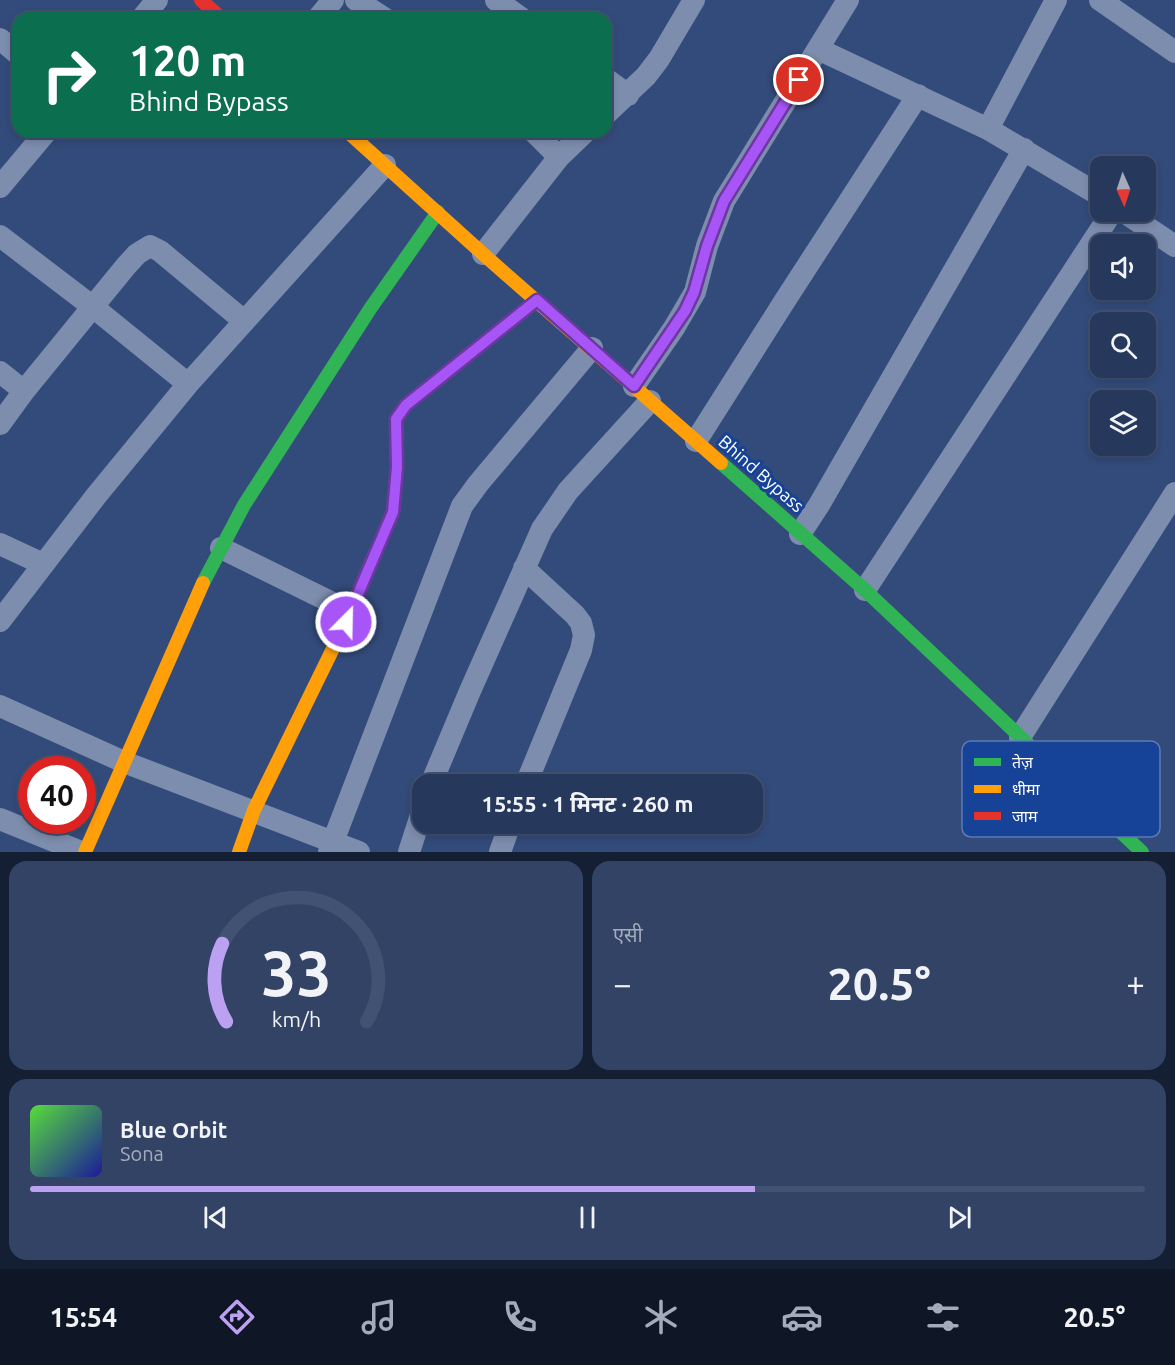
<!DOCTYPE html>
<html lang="hi">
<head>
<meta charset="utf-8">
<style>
  body { margin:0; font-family:Ubuntu,"Noto Sans Devanagari",sans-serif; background:#324365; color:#f1f3f6; height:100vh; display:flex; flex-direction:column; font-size:22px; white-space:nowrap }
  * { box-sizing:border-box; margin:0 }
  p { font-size:20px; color:#a4acbb }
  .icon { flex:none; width:33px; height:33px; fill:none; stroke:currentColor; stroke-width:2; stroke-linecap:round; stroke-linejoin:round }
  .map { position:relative; height:852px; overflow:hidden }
  .drawer { display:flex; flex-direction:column; gap:9px; padding:9px; background:#151f33; flex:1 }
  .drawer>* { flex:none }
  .banner { position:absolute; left:12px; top:12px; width:600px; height:126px; border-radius:18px; box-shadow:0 3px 9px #0003,0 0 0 2px #425272; background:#0b6e4f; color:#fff; overflow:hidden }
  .needle { width:39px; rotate:177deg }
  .fabs { position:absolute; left:1090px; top:156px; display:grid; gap:12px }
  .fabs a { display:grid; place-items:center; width:66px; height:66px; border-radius:12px; background:#26385c; box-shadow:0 3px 9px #0003,0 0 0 2px #425272; font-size:30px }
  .speed { position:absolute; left:18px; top:756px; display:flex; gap:12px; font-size:30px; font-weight:700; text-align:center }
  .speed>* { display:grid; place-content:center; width:78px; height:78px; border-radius:50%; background:#26385c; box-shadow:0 3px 9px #0003,0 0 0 2px #425272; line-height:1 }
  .speed .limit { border:9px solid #d22; background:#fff; color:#111 }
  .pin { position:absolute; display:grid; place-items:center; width:51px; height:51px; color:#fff; margin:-26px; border:3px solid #fff; border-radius:50%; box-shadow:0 2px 6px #0007 }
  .me { position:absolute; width:66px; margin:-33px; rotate:23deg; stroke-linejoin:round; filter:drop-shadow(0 0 4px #0008) }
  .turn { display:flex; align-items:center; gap:21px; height:126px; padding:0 18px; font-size:27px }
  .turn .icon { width:78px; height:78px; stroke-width:2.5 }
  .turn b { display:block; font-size:42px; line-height:51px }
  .big { font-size:45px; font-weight:700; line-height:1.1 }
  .drawer .tile { flex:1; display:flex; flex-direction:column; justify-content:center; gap:9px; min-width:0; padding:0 21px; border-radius:18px; background:#324365 }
  .drawer .dial { align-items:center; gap:0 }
  .dial svg { height:156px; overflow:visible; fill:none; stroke:#425272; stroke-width:7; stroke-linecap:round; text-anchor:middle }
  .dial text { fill:#f1f3f6; stroke:none }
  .song { display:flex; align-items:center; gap:18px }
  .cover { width:72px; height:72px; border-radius:9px; background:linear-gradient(135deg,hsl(110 70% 55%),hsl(240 70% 35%)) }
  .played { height:6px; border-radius:3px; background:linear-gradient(90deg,#bca0f2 65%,#425272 65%) }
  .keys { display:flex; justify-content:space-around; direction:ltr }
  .heat { display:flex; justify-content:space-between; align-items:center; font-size:33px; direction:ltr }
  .drawer .tiles { flex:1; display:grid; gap:9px; grid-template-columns:1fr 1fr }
  .tile:last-child { grid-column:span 2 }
  .trip { position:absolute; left:412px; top:774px; width:351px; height:60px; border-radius:18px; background:#26385c; box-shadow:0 3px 9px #0003,0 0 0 2px #425272; font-weight:700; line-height:60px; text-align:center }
  .tab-bar { display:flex; height:96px; justify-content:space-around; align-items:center; background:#0f1625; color:#a4acbb }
  .tab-bar .icon { width:42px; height:42px }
  .tab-bar .active { color:#bca0f2 }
  .tab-bar b { font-size:27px; color:#f1f3f6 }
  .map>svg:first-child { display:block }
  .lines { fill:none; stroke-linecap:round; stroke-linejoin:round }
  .street { stroke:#7d8dad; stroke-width:22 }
  .fast { stroke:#30b455; stroke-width:14 }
  .slow { stroke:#ff9f0a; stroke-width:14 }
  .jam { stroke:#e5322d; stroke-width:14 }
  .route-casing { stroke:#6d37a1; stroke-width:15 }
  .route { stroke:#a855f7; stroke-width:10 }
  .labels { text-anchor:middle; stroke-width:6; stroke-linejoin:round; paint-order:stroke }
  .street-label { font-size:18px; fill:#fff; stroke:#164297 }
  .key { fill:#164297; stroke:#5c7bb6; stroke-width:1.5 }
  .key-label { font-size:16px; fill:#fff }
</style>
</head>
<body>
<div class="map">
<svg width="1175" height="852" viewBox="0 0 1175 852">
  <rect width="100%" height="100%" fill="#334b7a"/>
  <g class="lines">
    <path class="street" d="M 356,0 L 384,18
      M 496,0 L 521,18
      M 1100,0 L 1175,52
      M 142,18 L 157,0
      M 318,18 L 333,0
      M 0,39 L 18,54
      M 818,49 L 988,129 L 1101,196
      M 606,79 L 628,95
      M 606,114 L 646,76 L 659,59 L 694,0
      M 988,129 L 1056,0
      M 534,132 L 559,157
      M 0,187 L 46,132
      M 1124,212 L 1175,246
      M 0,236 L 93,307 L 188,384
      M 483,254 L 559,157 L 585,132
      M 0,372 L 24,391
      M 634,386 L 674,328 L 695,292 L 707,246 L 724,201 L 848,0
      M 0,424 L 24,391 L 126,266 L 137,254 L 150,246 L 160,251 L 244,321
      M 696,441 L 784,302 L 918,95
      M 800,534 L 819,505 L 1024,149
      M 0,544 L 43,564
      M 221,548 L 351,612
      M 524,568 L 575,615 L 581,623 L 584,635 L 581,650 L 526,784
      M 865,590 L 1112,212
      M 0,621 L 96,496 L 188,384 L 385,165
      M 0,706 L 124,762 L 359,852
      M 1020,737 L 1175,493
      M 431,784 L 470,691 L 542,529 L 568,491 L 650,401
      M 0,819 L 81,852
      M 329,852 L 462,506 L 478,484 L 592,348
      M 409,852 L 423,809
      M 500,852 L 510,824"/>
    <path class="fast" d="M 721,463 L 865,590 L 1142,852
      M 371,563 L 393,512 L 397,467 L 396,419 L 406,405 L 537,300
      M 203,583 L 244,505 L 370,309 L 438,212"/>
    <path class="slow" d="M 348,132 L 483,254 L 721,463
      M 85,852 L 203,583
      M 239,852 L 254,810 L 346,622 L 371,563"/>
    <path class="jam" d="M 201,0 L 221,18"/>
  </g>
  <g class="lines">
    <g class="route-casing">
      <path id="route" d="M 346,622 L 393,512 L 397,467 L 396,419 L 406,405 L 537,300 L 634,386 L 685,311 L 694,292 L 707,246 L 724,201 L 799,80"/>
    </g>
    <use href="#route" class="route"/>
  </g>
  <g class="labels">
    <g class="street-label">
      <text transform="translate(761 474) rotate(41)" y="6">Bhind Bypass</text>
    </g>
  </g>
  <rect x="962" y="741" width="198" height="96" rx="9" class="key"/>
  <rect x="974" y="758" width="27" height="8" fill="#30b455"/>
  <rect x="974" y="785" width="27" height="8" fill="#ff9f0a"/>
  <rect x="974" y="812" width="27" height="8" fill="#e5322d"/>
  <g class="key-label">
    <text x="1012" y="768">तेज़</text>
    <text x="1012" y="795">धीमा</text>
    <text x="1012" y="822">जाम</text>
  </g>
</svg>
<div class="fabs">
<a><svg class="needle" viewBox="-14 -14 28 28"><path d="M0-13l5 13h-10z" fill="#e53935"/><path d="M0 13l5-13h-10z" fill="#a4acbb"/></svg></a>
<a><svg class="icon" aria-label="sound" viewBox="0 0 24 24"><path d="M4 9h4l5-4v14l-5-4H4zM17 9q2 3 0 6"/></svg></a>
<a><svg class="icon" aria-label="search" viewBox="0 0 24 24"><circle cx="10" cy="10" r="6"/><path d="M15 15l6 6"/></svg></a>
<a><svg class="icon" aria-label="layers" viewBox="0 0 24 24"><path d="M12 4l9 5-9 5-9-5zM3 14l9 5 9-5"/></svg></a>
</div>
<div class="speed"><div class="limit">40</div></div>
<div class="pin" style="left:799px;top:80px;background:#d93025"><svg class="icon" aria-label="arrive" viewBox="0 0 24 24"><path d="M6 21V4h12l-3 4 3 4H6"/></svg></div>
<svg class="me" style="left:346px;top:622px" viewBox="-20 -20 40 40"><circle r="17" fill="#a855f7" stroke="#fff" stroke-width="3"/><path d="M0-11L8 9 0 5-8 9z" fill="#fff"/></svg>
<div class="trip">15:55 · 1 मिनट · 260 m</div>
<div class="banner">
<div class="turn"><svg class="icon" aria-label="right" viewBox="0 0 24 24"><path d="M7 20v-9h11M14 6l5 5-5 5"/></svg><div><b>120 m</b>Bhind Bypass</div></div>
</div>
</div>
<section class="drawer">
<div class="tiles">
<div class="tile dial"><svg viewBox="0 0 100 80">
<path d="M14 69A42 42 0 1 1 86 69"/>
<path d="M14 69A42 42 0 0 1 12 29" stroke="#bca0f2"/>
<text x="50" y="56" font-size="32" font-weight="700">33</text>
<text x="50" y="72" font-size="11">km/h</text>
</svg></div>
<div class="tile"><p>एसी</p>
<div class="heat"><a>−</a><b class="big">20.5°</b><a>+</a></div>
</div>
<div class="tile">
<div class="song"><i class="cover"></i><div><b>Blue Orbit</b><p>Sona</p></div></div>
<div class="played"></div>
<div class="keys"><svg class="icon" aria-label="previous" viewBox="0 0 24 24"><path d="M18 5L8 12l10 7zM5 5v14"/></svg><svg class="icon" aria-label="pause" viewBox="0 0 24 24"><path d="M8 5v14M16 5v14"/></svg><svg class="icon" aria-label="next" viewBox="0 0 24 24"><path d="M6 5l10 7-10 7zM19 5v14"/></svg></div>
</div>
</div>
</section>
<nav class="tab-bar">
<b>15:54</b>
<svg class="icon active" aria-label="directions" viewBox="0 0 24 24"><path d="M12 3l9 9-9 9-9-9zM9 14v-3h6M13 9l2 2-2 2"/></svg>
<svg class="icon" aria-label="music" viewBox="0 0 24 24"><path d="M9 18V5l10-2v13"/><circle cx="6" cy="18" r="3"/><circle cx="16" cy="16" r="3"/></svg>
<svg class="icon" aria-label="phone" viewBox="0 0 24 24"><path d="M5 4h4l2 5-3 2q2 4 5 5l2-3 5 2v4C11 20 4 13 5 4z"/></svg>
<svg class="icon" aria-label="climate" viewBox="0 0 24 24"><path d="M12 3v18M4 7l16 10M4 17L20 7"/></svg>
<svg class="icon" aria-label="car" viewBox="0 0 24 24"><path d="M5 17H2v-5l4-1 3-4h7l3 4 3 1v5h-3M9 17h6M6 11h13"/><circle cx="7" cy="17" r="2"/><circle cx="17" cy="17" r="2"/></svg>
<svg class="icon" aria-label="filters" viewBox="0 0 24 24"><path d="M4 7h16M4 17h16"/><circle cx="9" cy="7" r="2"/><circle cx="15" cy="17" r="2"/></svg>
<b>20.5°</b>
</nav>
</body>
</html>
